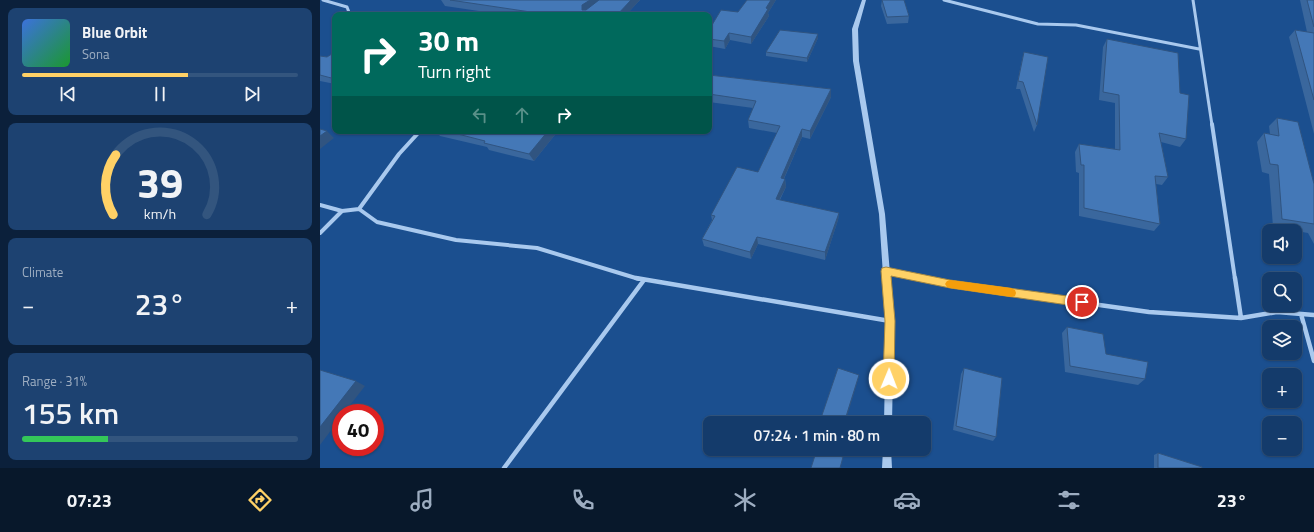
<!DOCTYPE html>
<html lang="en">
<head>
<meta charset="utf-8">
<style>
  body { margin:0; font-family:"Titillium Web",sans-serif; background:#1d4271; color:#f1f3f6; height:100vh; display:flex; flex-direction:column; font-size:15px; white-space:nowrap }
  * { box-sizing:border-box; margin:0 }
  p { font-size:13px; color:#9dadc1 }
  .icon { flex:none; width:22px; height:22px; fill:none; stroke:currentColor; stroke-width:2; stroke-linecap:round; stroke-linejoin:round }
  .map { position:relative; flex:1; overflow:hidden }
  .sheet { display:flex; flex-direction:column; gap:8px; padding:8px; background:#0b203b; width:320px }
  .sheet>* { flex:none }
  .top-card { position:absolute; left:12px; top:12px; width:380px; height:122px; border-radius:8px; box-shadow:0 1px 3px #0004,0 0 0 1px #33557e; background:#00695c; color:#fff; overflow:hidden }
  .fabs { position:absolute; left:942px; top:224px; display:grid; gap:8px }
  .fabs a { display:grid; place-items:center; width:40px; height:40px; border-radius:8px; background:#143b6b; box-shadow:0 1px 3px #0004,0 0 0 1px #33557e; font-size:20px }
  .speed { position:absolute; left:12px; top:404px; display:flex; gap:8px; font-size:20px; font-weight:700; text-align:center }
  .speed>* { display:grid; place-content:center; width:52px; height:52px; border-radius:50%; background:#143b6b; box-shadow:0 1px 3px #0004,0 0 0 1px #33557e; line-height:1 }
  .speed .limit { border:6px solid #d22; background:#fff; color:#111 }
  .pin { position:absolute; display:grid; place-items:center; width:34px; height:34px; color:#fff; margin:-17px; border:2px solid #fff; border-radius:50%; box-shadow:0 1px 4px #0007 }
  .me { position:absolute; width:44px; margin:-22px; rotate:1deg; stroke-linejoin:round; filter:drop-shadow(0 0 3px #0008) }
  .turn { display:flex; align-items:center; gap:14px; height:84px; padding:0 20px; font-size:18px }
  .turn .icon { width:52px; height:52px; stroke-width:2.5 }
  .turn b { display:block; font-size:28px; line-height:34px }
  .lanes { display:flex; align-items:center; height:38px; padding:0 20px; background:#0003; justify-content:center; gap:20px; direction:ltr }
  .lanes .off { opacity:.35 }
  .big { font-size:30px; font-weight:600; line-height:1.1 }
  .sheet .widget { flex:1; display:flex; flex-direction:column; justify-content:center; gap:6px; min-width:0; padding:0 14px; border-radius:8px; background:#1d4271 }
  .sheet .dial { align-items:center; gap:0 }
  .dial svg { height:104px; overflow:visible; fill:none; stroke:#33557e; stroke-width:7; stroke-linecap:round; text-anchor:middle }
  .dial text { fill:#f1f3f6; stroke:none }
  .song { display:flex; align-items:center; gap:12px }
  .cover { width:48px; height:48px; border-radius:6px; background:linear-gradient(135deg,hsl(220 70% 55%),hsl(130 70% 35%)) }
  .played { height:4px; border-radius:2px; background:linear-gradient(90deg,#ffd166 60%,#33557e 60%) }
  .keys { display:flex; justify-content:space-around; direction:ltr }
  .heat { display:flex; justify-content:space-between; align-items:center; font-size:22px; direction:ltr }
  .charge { height:6px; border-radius:3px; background:linear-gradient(90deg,#34c759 31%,#33557e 0) }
  .trip { position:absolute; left:383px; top:416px; width:228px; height:40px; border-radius:8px; background:#143b6b; box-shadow:0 1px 3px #0004,0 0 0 1px #33557e; font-weight:600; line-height:40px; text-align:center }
  .tabs { display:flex; height:64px; justify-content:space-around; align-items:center; background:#08182b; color:#9dadc1 }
  .tabs .icon { width:28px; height:28px }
  .tabs .current { color:#ffd166 }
  .tabs b { font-size:18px; color:#f1f3f6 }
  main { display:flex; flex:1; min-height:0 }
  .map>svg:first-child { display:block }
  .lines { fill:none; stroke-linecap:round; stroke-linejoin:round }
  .minor-far2 { stroke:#a9c9ee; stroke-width:3 }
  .minor-far1 { stroke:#a9c9ee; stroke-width:4 }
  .minor { stroke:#a9c9ee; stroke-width:4.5 }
  .tertiary { fill:#a9c9ee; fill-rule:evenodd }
  .wall { fill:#3a679d }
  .shaded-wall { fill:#305480 }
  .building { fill:#4478b7; stroke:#305480 }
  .route { fill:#ffd166; stroke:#a68842 }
  .slow { fill:#f59e0b }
</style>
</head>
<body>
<main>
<section class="sheet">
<div class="widget">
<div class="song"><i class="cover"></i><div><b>Blue Orbit</b><p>Sona</p></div></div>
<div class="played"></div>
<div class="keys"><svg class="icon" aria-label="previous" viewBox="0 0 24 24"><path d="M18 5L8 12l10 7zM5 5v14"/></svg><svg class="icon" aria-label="pause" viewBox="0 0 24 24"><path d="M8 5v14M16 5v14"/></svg><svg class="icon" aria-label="next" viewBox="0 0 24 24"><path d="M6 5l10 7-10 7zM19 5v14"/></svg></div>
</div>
<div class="widget dial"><svg viewBox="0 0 100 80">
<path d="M14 69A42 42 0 1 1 86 69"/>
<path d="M14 69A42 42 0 0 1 16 23" stroke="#ffd166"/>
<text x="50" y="56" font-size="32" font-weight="700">39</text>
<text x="50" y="72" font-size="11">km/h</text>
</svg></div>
<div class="widget"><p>Climate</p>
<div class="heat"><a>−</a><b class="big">23°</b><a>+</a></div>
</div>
<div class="widget"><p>Range · 31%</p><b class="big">155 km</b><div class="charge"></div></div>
</section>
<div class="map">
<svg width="994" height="468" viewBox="0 0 994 468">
  <rect width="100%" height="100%" fill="#1b4f8f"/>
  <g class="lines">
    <path class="minor-far2" d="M 3,0 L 27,7 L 30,15
      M 624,0 L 718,24 L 756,25 L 879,49
      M 873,0 L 892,125"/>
    <path class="minor-far1" d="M 892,124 L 915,279
      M 0,205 L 22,211 L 39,209 L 57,222 L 136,240 L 217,248 L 319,279
      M 39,209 L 79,154 L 100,131
      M 0,233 L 22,211
      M 566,271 L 603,279"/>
    <path class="minor" d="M 316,278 L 570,321
      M 599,278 L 630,284 L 829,312 L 921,318 L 957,312 L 994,315
      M 915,278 L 921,318
      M 981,314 L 994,361
      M 184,468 L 324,280"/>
    <path class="tertiary" d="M 542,0 L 546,0 L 538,29 L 539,61 L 565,214 L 574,321 L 572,423 L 564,423 L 566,321 L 559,214 L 533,61 L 532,29 Z
      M 563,449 L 571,449 L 572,468 L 562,468 Z"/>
  </g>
  <path class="wall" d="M 121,0 L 320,0 L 306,15 L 186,15 L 125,6 Z
    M 427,0 L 456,0 L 448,13 L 449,16 L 431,44 L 410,40 L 405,49 L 389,46 L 389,30 L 418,12 Z
    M 562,0 L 584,0 L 589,16 L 588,23 L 567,24 L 561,6 Z
    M 980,0 L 994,0 L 994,134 L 969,37 L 975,30 L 987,32 Z
    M 498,38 L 487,62 L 446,56 L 446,52 Z
    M 787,39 L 860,93 L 866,139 L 860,147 L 841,142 L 848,177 L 842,185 L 836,184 L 840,224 L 834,231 L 759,216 L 759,173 L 756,172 L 755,152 L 759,144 L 795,149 L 795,103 L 779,100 L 783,47 Z
    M 15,52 L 15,84 L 0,81 L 0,56 L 7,57 Z
    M 704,52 L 717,125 L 714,132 L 700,89 L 696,89 L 702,60 Z
    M 389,75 L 511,89 L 511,97 L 490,139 L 482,137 L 464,179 L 465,179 L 466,187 L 460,200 L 519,213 L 518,220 L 505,260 L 438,244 L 431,259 L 384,246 L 382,239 L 392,220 L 391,215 L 438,172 L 457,133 L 429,128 L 428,120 L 433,108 L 389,102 Z
    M 957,118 L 994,184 L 994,244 L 988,233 L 953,227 L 949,174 L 942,172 L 937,142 L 944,133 L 950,134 L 949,126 Z
    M 116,131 L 238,131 L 214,161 L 169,150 L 167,147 L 120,136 Z
    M 747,327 L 786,354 L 825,379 L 818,385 L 745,372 L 742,333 Z
    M 644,368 L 676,437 L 673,441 L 633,430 L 641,374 Z
    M 838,453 L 882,468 L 834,468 L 834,455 Z"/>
  <path class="shaded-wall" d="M 270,0 L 279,0 L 265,13 L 262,10 L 262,5 Z
    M 311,0 L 320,0 L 306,15 L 297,15 Z
    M 451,0 L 456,0 L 448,13 L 449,16 L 431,44 L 431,37 L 446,8 Z
    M 409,33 L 410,40 L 405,49 L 404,41 Z
    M 498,34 L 498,38 L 487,62 L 487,58 Z
    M 511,89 L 511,97 L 490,139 L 490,131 Z
    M 482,129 L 482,137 L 461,185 L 461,178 Z
    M 7,131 L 14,138 L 0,149 L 0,136 Z
    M 228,131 L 238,131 L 214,161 L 209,154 Z
    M 465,179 L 466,187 L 456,206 L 456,199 Z
    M 519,213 L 518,220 L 505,260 L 505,252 Z
    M 437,237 L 438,244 L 431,259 L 430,252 Z
    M 539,375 L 538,380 L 525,423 L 524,423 Z
    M 36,381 L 45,386 L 24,413 L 21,413 L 21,417 L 0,445 L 0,427 Z"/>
  <path class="building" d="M 130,0 L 270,0 L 262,5 L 262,10 L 266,10 L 279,0 L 311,0 L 297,15 L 223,15 L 224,14 Z
    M 427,0 L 451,0 L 446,8 L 448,9 L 431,37 L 409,33 L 404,41 L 389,39 L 389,30 L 401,10 L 418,12 Z
    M 562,0 L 584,0 L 589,16 L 567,17 Z
    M 987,0 L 994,0 L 994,27 Z
    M 460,30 L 498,34 L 487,58 L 446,52 Z
    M 975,30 L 994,33 L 994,100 Z
    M 787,39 L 858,53 L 860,93 L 869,95 L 866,139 L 839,133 L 848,177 L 835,176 L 840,224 L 764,208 L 764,165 L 761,165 L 759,144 L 800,150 L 799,95 L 783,92 Z
    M 15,52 L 15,79 L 0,75 L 0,56 L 7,57 Z
    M 704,52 L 728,57 L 717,125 L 703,82 L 698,81 Z
    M 389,75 L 511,89 L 490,131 L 482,129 L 461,178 L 465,179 L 456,199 L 519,213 L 505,252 L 437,237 L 430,252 L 382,239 L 395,216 L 391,215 L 417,167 L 438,172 L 460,126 L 428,120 L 436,101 L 389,94 Z
    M 957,118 L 978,122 L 994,184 L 994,224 L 962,219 L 958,165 L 950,164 L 944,133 L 959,136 Z
    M 0,129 L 7,131 L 0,136 Z
    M 126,131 L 228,131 L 209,154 L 164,143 L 165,141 Z
    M 747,327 L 783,334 L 786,354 L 828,362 L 825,379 L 750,366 Z
    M 518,368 L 539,375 L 524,423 L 505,423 L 505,422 L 500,421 Z
    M 644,368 L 682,378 L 676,437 L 636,426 Z
    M 0,370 L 36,381 L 0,427 Z
    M 497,449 L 516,449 L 514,455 L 523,457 L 520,468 L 491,468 Z
    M 838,453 L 882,467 L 882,468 L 838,468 Z"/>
  <path class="route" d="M 566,267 L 630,280 L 762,298 L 766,299 L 767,302 L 766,305 L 762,307 L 630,288 L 571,276 L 575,321 L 574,379 L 572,383 L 569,385 L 565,383 L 563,379 L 565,321 L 561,271 L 562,268 Z"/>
  <path class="slow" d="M 630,280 L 691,288 L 695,290 L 696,293 L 695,296 L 691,297 L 630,288 L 627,287 L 625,284 L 627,281 Z"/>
</svg>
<div class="fabs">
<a><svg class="icon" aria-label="sound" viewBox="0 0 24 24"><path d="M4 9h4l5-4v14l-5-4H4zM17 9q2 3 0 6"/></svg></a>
<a><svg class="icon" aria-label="search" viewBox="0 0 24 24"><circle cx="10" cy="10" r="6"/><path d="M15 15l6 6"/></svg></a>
<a><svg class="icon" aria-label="layers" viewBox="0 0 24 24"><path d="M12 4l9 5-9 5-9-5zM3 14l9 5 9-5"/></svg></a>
<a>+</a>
<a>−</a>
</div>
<div class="speed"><div class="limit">40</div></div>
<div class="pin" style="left:762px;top:302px;background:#d93025"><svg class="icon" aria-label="arrive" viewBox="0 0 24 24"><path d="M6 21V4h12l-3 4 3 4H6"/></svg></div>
<svg class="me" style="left:569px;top:379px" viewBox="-20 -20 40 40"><circle r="17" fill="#ffd166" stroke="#fff" stroke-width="3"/><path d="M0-11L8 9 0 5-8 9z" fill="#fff"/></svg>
<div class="trip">07:24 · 1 min · 80 m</div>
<div class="top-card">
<div class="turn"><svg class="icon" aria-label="right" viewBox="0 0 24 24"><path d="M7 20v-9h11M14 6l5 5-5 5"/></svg><div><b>30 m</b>Turn right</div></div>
<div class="lanes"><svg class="icon off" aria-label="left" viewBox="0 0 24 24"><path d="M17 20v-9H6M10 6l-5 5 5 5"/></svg><svg class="icon off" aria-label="ahead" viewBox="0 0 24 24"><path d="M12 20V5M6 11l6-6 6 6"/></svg><svg class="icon" aria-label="right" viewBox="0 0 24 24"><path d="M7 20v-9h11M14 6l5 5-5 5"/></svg></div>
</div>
</div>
</main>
<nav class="tabs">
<b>07:23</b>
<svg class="icon current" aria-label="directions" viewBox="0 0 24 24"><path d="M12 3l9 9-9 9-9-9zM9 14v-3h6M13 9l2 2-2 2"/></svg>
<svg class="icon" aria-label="music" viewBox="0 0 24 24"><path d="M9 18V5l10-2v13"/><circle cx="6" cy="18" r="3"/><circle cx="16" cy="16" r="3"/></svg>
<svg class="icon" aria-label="phone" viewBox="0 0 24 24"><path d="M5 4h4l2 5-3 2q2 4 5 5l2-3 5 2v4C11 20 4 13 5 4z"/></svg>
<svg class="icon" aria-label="climate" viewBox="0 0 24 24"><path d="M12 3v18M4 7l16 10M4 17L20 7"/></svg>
<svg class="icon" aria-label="car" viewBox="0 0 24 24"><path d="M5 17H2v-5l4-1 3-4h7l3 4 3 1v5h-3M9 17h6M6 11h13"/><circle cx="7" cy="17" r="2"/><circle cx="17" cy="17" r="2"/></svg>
<svg class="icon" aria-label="filters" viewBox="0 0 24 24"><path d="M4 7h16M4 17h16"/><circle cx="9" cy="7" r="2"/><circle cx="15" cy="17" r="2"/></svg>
<b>23°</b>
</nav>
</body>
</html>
